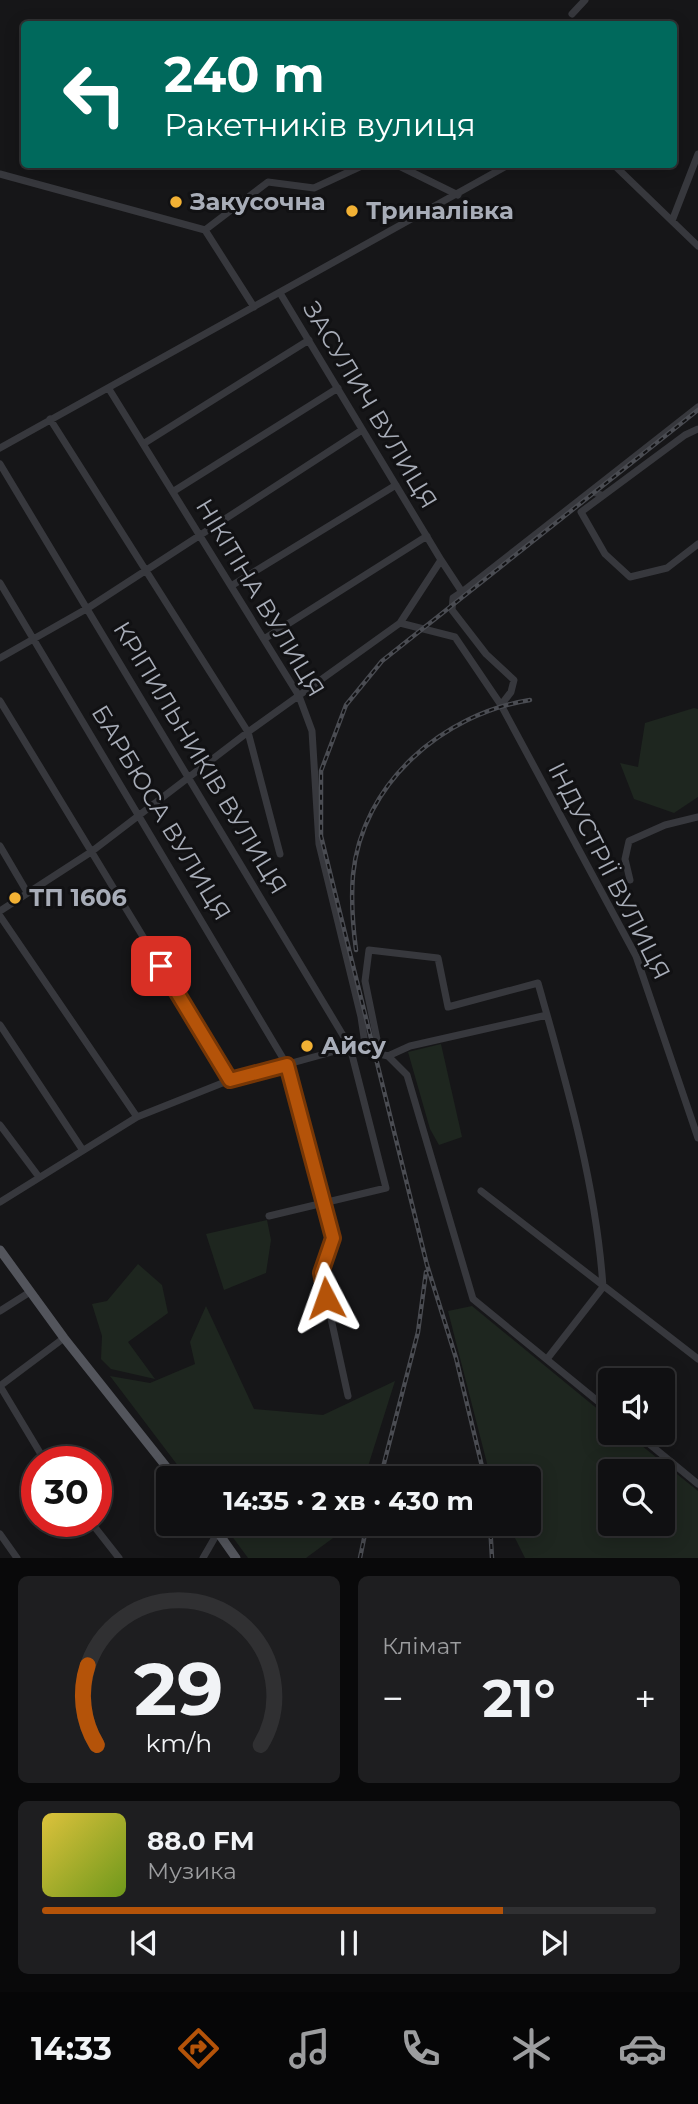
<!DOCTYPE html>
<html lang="uk">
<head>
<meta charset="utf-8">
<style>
  body { margin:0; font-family:Montserrat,sans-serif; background:#1e1e20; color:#f1f3f6; height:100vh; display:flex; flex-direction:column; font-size:26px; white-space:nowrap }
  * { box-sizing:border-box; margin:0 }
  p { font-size:23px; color:#9c9d9f }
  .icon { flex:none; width:38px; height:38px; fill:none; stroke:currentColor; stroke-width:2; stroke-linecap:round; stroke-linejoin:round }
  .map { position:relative; height:1558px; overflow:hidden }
  .details { display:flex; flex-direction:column; gap:18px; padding:18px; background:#09090a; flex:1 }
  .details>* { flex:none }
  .top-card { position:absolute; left:21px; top:21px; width:656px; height:147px; border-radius:7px; box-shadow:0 4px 18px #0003,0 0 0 2px #303032; background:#00695c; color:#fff; overflow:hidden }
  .fabs { position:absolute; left:598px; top:1368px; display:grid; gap:14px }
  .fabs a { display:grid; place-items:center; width:77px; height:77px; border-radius:7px; background:#101012; box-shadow:0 4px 18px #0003,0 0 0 2px #303032; font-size:35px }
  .speed { position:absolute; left:21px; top:1446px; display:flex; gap:14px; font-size:35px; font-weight:700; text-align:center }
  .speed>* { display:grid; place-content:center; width:91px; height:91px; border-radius:50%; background:#101012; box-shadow:0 4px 18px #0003,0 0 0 2px #303032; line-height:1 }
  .speed .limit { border:10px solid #d22; background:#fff; color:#111 }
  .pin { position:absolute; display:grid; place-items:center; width:60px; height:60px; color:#fff; margin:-30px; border-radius:14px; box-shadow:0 4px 10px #0006 }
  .me { position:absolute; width:77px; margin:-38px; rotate:356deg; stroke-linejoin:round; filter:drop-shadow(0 0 5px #0008) }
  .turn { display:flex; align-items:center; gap:24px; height:147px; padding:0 28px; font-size:32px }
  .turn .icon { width:91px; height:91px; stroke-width:2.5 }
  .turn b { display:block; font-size:49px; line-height:60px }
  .big { font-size:52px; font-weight:700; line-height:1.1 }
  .details .tile { flex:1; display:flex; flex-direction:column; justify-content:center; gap:10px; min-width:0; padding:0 24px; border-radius:10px; background:#1e1e20 }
  .details .dial { align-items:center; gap:0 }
  .dial svg { height:182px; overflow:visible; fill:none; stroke:#303032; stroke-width:7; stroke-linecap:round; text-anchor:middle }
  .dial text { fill:#f1f3f6; stroke:none }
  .song { display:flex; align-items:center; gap:21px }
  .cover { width:84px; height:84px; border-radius:10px; background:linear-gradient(135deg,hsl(50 70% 55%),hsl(80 70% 35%)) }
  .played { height:7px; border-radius:4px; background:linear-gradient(90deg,#b45309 75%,#303032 75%) }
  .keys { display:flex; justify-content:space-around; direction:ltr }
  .heat { display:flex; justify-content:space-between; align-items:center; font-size:38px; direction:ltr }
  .details .tiles { flex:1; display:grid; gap:18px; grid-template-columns:1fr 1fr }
  .tile:last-child { grid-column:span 2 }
  .trip { position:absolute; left:156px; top:1466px; width:385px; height:70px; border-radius:7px; background:#101012; box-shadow:0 4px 18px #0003,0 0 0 2px #303032; font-weight:700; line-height:70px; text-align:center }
  .tab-bar { display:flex; height:112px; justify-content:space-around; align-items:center; background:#060607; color:#9c9d9f }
  .tab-bar .icon { width:49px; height:49px }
  .tab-bar .active { color:#b45309 }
  .tab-bar b { font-size:32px; color:#f1f3f6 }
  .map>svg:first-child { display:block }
  .green { fill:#1e261f; fill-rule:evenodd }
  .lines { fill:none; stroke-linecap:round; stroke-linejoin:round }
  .minor { stroke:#37383d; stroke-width:7 }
  .major { stroke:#53555c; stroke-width:9 }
  .rail-casing { stroke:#4a4c52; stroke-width:4.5 }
  .rail { stroke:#111113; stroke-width:2; stroke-dasharray:5; stroke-linecap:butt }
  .route-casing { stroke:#753606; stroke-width:18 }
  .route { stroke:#b45309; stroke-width:12 }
  .poi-dot { fill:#f2b134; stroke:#111113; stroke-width:2.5 }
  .labels { text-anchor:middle; stroke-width:6; stroke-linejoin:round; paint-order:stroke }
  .poi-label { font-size:24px; font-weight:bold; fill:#a8adb8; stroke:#111113; text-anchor:start }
  .street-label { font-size:24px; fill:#a8adb8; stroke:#111113 }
</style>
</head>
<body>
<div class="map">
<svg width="698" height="1558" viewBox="0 0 698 1558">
  <rect width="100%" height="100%" fill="#161618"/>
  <path class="green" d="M 694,708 L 698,709 L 698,797 L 674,813 L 634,799 L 620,763 L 638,767 L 645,723 Z
    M 441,1044 L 462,1137 L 439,1145 L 430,1129 L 408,1052 Z
    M 267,1220 L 271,1240 L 266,1273 L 224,1290 L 206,1234 Z
    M 138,1264 L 162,1285 L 168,1313 L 128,1342 L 155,1379 L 111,1369 L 101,1359 L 102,1336 L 92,1304 L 107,1301 Z
    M 206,1306 L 254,1409 L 323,1415 L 395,1381 L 364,1479 L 188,1479 L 110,1376 L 150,1383 L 195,1364 L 190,1342 Z
    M 472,1306 L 611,1420 L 611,1433 L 626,1433 L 698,1491 L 698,1558 L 525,1558 L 508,1524 L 528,1524 L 528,1479 L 491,1479 L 448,1311 ZM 611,1472 L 663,1472 L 663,1524 L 611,1524 Z
    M 223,1524 L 352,1524 L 306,1558 L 248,1558 Z"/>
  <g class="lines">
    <path class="minor" d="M 572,14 L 585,0
      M 395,164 L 458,195
      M 613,164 L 672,221 L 698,154
      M 0,174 L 205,230 L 254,307
      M 672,221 L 698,246
      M 205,230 L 268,182 L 314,188 L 366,164
      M 109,389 L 299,696 L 312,731 L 319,844 L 361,1017 L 366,1051
      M 50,419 L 248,732 L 280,854
      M 698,429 L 685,435 L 581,512 L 605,554 L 630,577 L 667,568 L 698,544
      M 143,444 L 309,340
      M 0,448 L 510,164
      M 0,464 L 350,1047 L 388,1056 L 407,1075 L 473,1299 L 611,1412
      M 174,491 L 338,388
      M 591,491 L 698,407
      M 441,560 L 462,592 L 591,491 L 601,495
      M 0,583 L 287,1065 L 333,1238 L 321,1273 L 348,1396
      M 231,586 L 396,485
      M 462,592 L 453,598 L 452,610 L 486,654 L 514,680 L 511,692 L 501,705
      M 400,623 L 455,637 L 501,705 L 636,956 L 698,1138
      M 264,639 L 427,536
      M 0,658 L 88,608 L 362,430
      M 0,701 L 230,1080
      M 0,846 L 27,892
      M 630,880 L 625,859 L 629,841 L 665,825 L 698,817
      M 0,911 L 91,852 L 248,732 L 400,623 L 441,560 L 280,293
      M 0,916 L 137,1117
      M 0,1025 L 82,1149
      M 380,1054 L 365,981 L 369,950 L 438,958 L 448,1007 L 538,983 C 566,1082 596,1183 603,1287 L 547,1359
      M 388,1056 L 410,1046 L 547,1015
      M 0,1125 L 39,1177
      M 481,1191 L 698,1359
      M 0,1202 L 137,1117 L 230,1080 L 350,1047 L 386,1188 L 269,1216
      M 0,1311 L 30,1292
      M 0,1386 L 45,1461
      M 0,1386 L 64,1338
      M 636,1433 L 698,1484
      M 90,1521 L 119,1558
      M 0,1534 L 17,1558
      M 203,1558 L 218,1532"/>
    <path class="major" d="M 0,1250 L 64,1338 L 176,1479
      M 212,1524 L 236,1558"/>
    <g class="rail-casing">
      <path id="rail" d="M 356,950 C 353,927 351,898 353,875 C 362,783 443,714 530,700
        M 380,1479 L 418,1332 L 426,1272
        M 485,1479 L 456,1358 L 427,1265 L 321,836 L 321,771 L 346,705 L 382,661 L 698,410
        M 490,1524 L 492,1558
        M 360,1558 L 367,1524"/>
    </g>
    <use href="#rail" class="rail"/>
  </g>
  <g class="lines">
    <g class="route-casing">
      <path id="route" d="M 161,966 L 230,1080 L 287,1065 L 333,1238 L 321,1273 L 326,1298"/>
    </g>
    <use href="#route" class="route"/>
  </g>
  <g class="poi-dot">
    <circle cx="176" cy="202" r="7"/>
    <circle cx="352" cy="211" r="7"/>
    <circle cx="15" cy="898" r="7"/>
    <circle cx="307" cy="1046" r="7"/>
  </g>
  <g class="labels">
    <g class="poi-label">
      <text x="190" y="210">Закусочна</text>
      <text x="366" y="219">Триналівка</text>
      <text x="29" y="906">ТП 1606</text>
      <text x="321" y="1054">Айсу</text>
    </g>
    <g class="street-label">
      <text transform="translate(370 405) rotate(59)" y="8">ЗАСУЛИЧ ВУЛИЦЯ</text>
      <text transform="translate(260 598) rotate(59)" y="8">НІКІТІНА ВУЛИЦЯ</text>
      <text transform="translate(200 758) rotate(59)" y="8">КРІПИЛЬНИКІВ ВУЛИЦЯ</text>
      <text transform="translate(161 813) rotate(59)" y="8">БАРБЮСА ВУЛИЦЯ</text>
      <text transform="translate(609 871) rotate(63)" y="8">ІНДУСТРІЇ ВУЛИЦЯ</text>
    </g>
  </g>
</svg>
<div class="fabs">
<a><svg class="icon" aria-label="sound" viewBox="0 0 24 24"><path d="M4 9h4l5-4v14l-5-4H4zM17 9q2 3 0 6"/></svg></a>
<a><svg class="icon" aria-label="search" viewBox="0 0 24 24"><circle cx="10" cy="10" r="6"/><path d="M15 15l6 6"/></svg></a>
</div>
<div class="speed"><div class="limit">30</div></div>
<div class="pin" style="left:161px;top:966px;background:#d93025"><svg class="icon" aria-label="arrive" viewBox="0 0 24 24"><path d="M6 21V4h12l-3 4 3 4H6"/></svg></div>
<svg class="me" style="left:326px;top:1298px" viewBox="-20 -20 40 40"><path d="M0-17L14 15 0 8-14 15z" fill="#b45309" stroke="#fff" stroke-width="4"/></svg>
<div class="trip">14:35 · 2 хв · 430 m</div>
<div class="top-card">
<div class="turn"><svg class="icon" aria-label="left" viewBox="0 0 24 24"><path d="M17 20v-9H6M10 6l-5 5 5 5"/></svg><div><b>240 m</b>Ракетників вулиця</div></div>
</div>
</div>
<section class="details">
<div class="tiles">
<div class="tile dial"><svg viewBox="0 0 100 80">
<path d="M14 69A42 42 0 1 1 86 69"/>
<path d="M14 69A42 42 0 0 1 10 34" stroke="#b45309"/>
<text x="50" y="56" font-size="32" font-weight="700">29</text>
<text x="50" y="72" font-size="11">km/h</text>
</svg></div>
<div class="tile"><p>Клімат</p>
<div class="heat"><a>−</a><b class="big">21°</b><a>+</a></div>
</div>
<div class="tile">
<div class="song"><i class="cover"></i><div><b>88.0 FM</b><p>Музика</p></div></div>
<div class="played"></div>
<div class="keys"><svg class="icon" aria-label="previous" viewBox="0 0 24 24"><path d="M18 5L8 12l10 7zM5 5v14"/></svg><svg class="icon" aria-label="pause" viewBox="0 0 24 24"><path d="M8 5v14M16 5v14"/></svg><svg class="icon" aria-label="next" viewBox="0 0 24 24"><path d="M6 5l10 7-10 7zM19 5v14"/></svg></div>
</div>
</div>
</section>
<nav class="tab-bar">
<b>14:33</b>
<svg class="icon active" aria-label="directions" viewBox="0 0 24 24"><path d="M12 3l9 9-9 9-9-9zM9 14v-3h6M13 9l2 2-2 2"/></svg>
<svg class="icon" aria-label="music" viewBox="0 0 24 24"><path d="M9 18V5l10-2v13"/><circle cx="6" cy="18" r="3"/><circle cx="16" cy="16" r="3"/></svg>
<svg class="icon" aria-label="phone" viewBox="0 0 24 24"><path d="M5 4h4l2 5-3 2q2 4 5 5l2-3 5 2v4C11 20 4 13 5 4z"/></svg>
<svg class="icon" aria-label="climate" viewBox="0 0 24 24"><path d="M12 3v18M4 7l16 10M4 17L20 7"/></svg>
<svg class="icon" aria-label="car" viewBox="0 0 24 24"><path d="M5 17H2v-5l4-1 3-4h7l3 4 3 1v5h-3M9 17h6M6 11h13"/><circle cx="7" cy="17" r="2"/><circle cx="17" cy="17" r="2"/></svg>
</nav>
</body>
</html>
